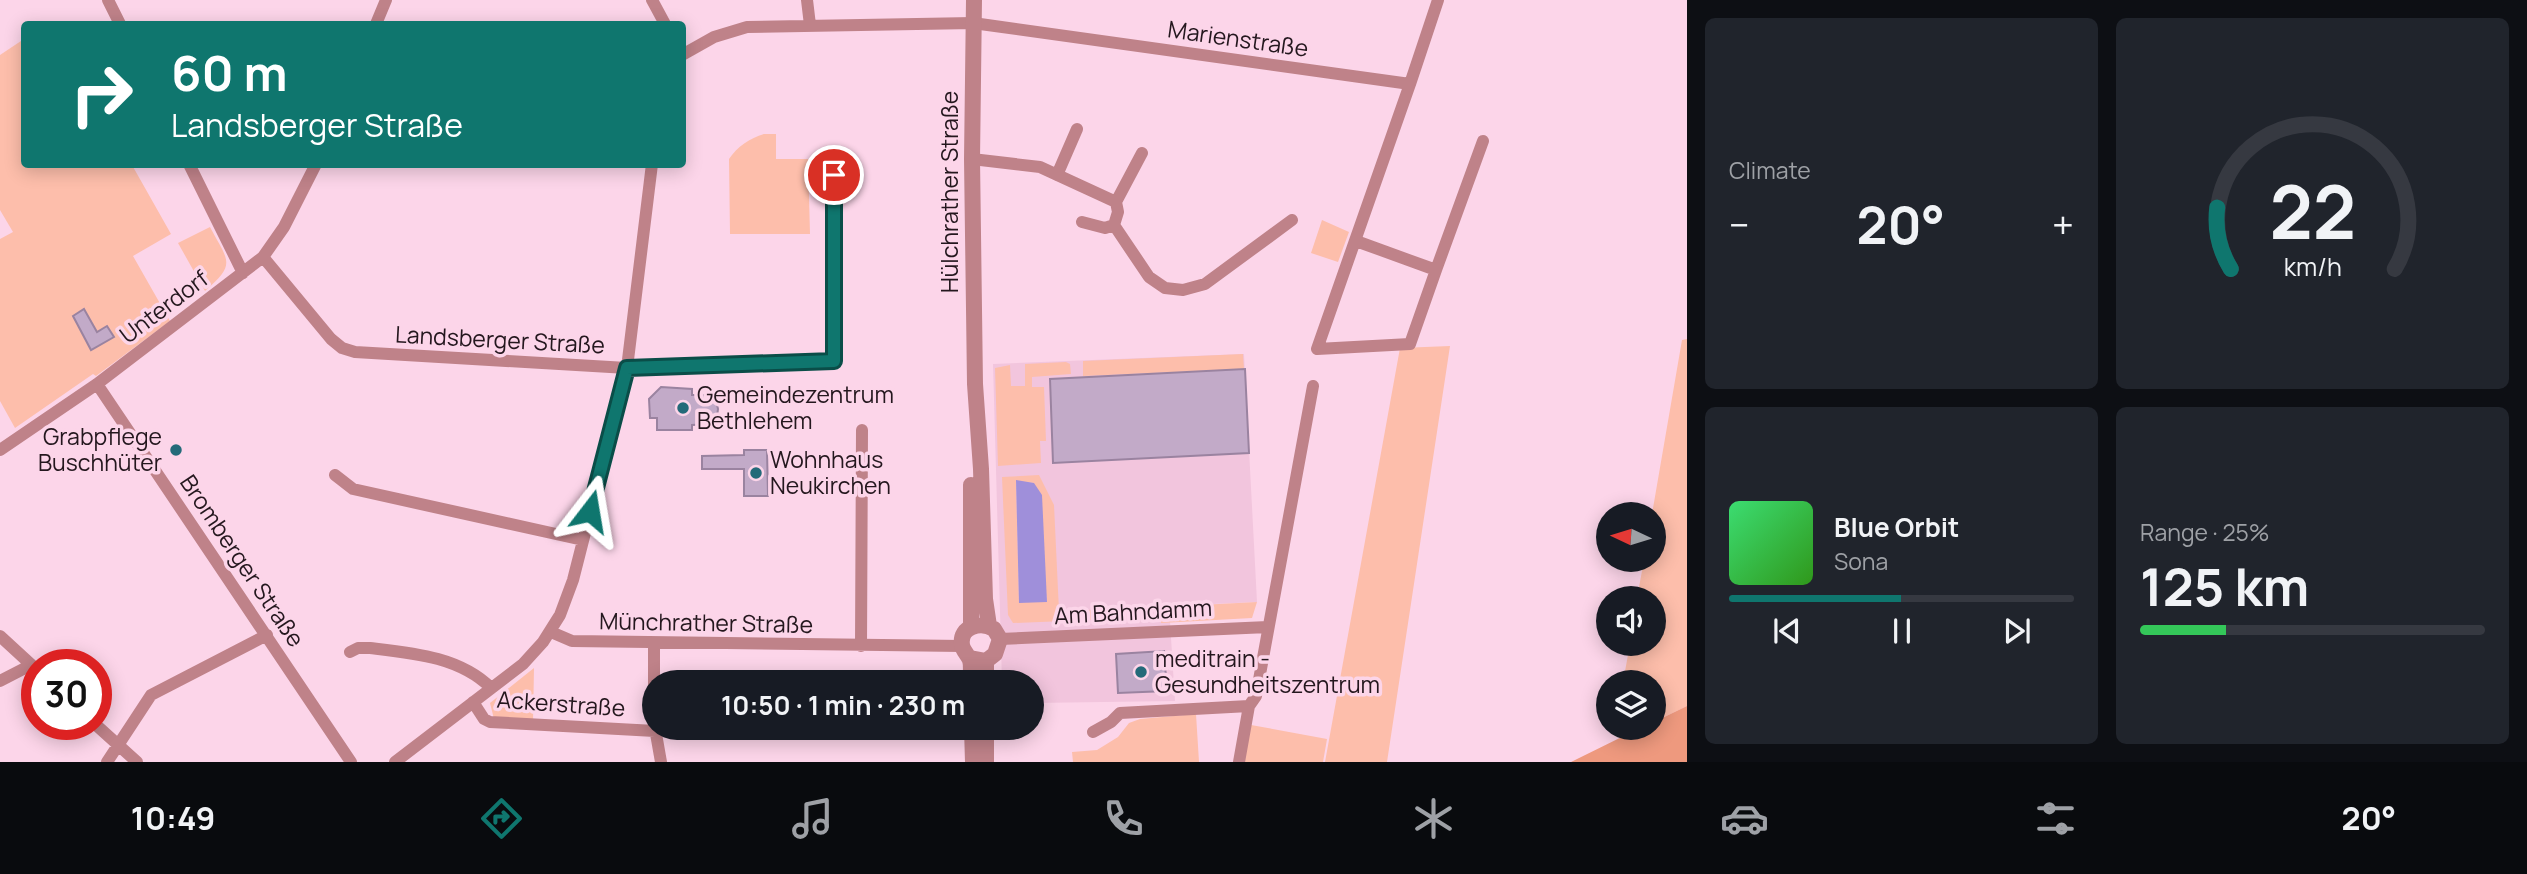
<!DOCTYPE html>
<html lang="en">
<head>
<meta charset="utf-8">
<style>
  body { margin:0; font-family:Manrope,sans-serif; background:#20242c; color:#f1f3f6; height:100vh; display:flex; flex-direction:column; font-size:26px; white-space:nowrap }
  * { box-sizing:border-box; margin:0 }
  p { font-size:23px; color:#9ea1a6 }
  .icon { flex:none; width:38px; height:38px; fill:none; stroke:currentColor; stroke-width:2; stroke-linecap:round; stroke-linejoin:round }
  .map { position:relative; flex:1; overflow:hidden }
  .side { display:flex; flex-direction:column; gap:18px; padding:18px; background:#0d0f14; width:840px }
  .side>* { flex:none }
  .banner { position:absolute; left:21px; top:21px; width:665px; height:147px; border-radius:7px; box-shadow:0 4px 18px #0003; background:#0f766e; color:#fff; overflow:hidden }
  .needle { width:46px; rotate:274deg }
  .tools { position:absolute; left:1596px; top:502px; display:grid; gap:14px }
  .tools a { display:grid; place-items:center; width:70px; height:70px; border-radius:50%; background:#171b24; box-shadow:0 4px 18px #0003; font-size:35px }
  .speed { position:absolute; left:21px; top:649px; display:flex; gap:14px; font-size:35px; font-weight:700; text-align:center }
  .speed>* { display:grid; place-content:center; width:91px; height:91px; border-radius:50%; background:#171b24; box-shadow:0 4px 18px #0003; line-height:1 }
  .speed .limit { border:10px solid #d22; background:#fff; color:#111 }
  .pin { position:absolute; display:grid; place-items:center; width:60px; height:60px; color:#fff; margin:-30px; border:4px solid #fff; border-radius:50%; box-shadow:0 2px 7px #0007 }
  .me { position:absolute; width:77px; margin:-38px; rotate:14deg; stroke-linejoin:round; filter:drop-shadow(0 0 5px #0008) }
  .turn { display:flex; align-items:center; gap:24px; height:147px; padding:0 35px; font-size:32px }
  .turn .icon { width:91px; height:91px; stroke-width:2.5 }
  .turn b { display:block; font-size:49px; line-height:60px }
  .big { font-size:52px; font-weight:700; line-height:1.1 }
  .side .tile { flex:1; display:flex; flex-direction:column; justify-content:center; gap:10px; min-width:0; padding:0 24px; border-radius:10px; background:#20242c }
  .side .dial { align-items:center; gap:0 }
  .dial svg { height:182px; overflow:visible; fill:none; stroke:#363941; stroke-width:7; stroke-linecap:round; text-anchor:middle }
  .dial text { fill:#f1f3f6; stroke:none }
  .song { display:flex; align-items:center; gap:21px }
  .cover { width:84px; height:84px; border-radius:10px; background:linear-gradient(135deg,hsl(140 70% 55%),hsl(110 70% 35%)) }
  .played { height:7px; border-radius:4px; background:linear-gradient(90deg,#0f766e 50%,#363941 50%) }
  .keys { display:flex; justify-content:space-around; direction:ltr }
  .heat { display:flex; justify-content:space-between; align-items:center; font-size:38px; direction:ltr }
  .charge { height:10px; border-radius:5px; background:linear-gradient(90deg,#34c759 25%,#363941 0) }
  .side .tiles { flex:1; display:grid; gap:18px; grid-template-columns:repeat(2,1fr) }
  .trip { position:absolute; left:642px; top:670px; width:402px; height:70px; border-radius:35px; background:#171b24; box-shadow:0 4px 18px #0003; font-weight:700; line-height:70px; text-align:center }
  .tab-bar { display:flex; height:112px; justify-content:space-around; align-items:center; background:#090b0e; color:#9ea1a6 }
  .tab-bar .icon { width:49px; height:49px }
  .tab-bar .on { color:#0f766e }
  .tab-bar b { font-size:32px; color:#f1f3f6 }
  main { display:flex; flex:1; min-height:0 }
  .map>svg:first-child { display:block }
  .built { fill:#f2c5dd }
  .green { fill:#fdbeab; fill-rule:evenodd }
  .forest { fill:#ee997e }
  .water { fill:#9f8fda }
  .building { fill:#c2aac8; stroke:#9a83a0; stroke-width:2 }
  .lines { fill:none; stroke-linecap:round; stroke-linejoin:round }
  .minor { stroke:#bf8289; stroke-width:12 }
  .tertiary { stroke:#bf8289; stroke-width:16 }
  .route-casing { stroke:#0a4d48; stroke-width:18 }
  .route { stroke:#0f766e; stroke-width:12 }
  .poi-dot { fill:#246a79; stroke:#fcd5e9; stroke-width:2.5 }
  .labels { text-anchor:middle; stroke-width:7; stroke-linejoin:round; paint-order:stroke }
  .street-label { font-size:23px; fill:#24171e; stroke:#fcd5e9 }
  .poi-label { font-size:23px; fill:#24171e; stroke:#fcd5e9; text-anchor:start }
</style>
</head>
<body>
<main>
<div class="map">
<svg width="1687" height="762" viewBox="0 0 1687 762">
  <rect width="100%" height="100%" fill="#fcd5e9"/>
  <path class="built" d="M 1244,354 L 1257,602 L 1169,606 L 1175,701 L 1033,703 L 1032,682 L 1002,682 L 993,364 Z"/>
  <path class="green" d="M 24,39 L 24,164 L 132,165 L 171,234 L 133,256 L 170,321 L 96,376 L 93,374 L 15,428 L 0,401 L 0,239 L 13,232 L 0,210 L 0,55 Z
    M 764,134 L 776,134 L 776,159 L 808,159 L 810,234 L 730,234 L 729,159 C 737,147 750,138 764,134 Z
    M 1322,220 L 1349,232 L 1338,262 L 1311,253 Z
    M 210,227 C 228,261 237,264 205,291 L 178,243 Z
    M 1687,339 L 1687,706 L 1654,722 L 1654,682 L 1623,682 L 1630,644 L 1654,644 L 1654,598 L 1637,598 L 1644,560 L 1654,560 L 1652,514 L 1682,340 Z
    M 1450,346 L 1387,762 L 1325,762 L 1400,348 Z
    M 1243,354 L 1244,369 L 1083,376 L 1083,361 Z
    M 1066,362 L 1070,364 L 1071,374 L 1032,377 L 1032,387 L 1044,387 L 1046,441 L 1040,441 L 1041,463 L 998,466 L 995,368 L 1010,365 L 1011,386 L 1025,386 L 1025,364 Z
    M 1039,475 L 1054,505 L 1059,611 L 1112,609 L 1113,619 L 1013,623 L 1008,615 L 1002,477 ZM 1016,481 L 1034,483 L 1047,602 L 1019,602 Z
    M 1257,602 L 1252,618 L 1161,623 L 1161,607 Z
    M 534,668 L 533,722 L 494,719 L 490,703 Z
    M 1196,714 L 1199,762 L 1073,762 L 1072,752 L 1097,750 L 1118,737 L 1129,723 L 1140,719 Z
    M 1251,725 L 1327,739 L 1323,762 L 1244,762 Z"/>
  <path class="forest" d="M 1687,706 L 1687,762 L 1571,762 L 1640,728 L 1654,728 L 1654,722 Z"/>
  <path class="water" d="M 1016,480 L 1034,483 L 1042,495 L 1047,602 L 1019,603 Z"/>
  <path class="building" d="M 84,309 L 97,332 L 107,326 L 114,337 L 91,350 L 73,316 Z
    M 1245,369 L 1249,453 L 1053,463 L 1050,379 Z
    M 661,387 L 692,389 L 692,395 L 715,395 L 718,409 L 716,424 L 692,425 L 692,430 L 657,430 L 657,418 L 650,418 L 649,399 Z
    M 744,450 L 767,450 L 768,496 L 744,496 L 744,469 L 702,469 L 702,456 L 744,455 Z
    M 1164,651 L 1167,691 L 1118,693 L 1116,654 Z"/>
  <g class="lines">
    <path class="minor" d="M 108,0 L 120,24
      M 652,0 L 665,24
      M 807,0 L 810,25
      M 376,24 L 386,0
      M 682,55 L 714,37 L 747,27 L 973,23 L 1410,84 L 1438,0
      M 1410,84 L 1317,349 L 1410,344 L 1436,270
      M 972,159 L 1040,167 L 1116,202
      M 189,164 L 243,273
      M 1057,175 L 1077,129
      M 1082,222 L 1105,228 L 1114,225 L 1118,212 L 1116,202 L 1142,153
      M 1114,225 L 1149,277 L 1165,288 L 1183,290 L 1205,284 L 1292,220
      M 1356,241 L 1436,270 L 1483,141
      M 263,257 L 331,339 L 342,348 L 355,352 L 627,368 L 834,361 L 834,166
      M 97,384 L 351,762
      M 0,450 L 97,384 L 263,257 L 284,227 L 316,164
      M 335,475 L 353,489 L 583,540
      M 551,632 L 572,641 L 962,646
      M 0,636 L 37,670
      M 1000,639 L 1268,627
      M 654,643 L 654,710
      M 861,646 L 862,430
      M 350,652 L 358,648 L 370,648 C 413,653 460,657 491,688
      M 0,681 L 31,665
      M 473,702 L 484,719 L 490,722 L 655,731
      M 1249,706 L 1256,696 L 1313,386
      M 95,724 L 137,762
      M 655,728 L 661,762
      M 1093,732 L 1111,722 L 1120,713 L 1249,706 L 1239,762
      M 107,762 L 151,695 L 267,635
      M 395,762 L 523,664 L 543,642 L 560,615 L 573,580 L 627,368 L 652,164"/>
    <path class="tertiary" d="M 974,0 L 972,159 L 975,384 L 981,469 L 985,599 L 989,626
      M 971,485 L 971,627
      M 970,658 L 986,661 L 995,654 L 1000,639 L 994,629 C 982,622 959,625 962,645 C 963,651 968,655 970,660 C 972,666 970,676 971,682
      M 986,682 L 986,661
      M 972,728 L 973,762
      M 986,762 L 986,728"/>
  </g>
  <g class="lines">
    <g class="route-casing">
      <path id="route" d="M 590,511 L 627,368 L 834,361 L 834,175"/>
    </g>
    <use href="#route" class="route"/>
  </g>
  <g class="poi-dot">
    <circle cx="683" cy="408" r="7"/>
    <circle cx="176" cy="450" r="7"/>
    <circle cx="756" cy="473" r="7"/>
    <circle cx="1141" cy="672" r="7"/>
  </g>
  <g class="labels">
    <g class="street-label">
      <text transform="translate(1238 39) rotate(8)" y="8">Marienstraße</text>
      <text transform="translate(950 192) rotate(-90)" y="8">Hülchrather Straße</text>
      <text transform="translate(164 307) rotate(-37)" y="8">Unterdorf</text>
      <text transform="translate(500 340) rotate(3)" y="8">Landsberger Straße</text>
      <text transform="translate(242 561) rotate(56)" y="8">Bromberger Straße</text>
      <text transform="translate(1133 612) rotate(-3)" y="8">Am Bahndamm</text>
      <text transform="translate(706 623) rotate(1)" y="8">Münchrather Straße</text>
      <text transform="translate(561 704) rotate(4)" y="8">Ackerstraße</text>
    </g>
    <g class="poi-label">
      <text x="697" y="403">Gemeindezentrum<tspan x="697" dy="26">Bethlehem</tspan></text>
      <text x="162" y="445" text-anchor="end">Grabpflege<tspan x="162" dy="26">Buschhüter</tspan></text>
      <text x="770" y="468">Wohnhaus<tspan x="770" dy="26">Neukirchen</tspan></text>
      <text x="1155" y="667">meditrain -<tspan x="1155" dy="26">Gesundheitszentrum</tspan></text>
    </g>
  </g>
</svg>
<div class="tools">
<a><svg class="needle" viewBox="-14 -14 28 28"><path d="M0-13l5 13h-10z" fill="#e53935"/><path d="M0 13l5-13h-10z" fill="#9ea1a6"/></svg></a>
<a><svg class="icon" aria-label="sound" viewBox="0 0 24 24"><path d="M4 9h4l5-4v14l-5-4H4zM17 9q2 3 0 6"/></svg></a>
<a><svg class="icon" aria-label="layers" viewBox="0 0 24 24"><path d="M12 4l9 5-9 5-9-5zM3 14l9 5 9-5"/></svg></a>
</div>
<div class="speed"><div class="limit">30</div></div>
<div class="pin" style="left:834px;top:175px;background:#d93025"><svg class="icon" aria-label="arrive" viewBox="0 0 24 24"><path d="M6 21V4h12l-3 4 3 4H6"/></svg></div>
<svg class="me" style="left:590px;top:511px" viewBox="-20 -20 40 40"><path d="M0-17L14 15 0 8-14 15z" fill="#0f766e" stroke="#fff" stroke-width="4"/></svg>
<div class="trip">10:50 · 1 min · 230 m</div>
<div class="banner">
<div class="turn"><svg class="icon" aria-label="right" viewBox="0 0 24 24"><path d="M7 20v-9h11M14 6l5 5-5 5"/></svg><div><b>60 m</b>Landsberger Straße</div></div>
</div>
</div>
<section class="side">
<div class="tiles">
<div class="tile"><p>Climate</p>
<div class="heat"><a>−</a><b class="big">20°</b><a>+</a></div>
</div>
<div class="tile dial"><svg viewBox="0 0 100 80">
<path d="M14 69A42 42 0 1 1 86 69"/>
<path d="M14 69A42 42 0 0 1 8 42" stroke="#0f766e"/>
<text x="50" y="56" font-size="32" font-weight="700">22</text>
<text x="50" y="72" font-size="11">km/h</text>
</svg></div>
<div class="tile">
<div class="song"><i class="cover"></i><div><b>Blue Orbit</b><p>Sona</p></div></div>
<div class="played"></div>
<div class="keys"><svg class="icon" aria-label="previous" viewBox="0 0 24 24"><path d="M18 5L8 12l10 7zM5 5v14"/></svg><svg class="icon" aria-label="pause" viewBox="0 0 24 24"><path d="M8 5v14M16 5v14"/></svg><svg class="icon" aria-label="next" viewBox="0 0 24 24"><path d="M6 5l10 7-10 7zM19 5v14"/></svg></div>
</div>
<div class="tile"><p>Range · 25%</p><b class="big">125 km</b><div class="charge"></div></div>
</div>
</section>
</main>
<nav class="tab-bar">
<b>10:49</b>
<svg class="icon on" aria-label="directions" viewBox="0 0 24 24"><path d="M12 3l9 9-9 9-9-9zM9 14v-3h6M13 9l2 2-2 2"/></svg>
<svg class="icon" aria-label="music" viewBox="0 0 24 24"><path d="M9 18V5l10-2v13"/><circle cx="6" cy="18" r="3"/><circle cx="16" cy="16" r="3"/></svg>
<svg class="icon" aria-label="phone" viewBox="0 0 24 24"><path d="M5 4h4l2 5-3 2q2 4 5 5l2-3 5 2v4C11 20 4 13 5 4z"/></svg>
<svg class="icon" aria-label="climate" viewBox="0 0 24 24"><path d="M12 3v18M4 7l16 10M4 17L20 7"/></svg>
<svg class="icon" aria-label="car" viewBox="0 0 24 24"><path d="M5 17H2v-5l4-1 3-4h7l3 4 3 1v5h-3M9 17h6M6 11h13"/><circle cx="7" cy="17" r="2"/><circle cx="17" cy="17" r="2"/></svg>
<svg class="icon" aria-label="filters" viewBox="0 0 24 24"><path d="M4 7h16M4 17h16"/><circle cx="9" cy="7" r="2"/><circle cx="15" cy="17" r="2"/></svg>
<b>20°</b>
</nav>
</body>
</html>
